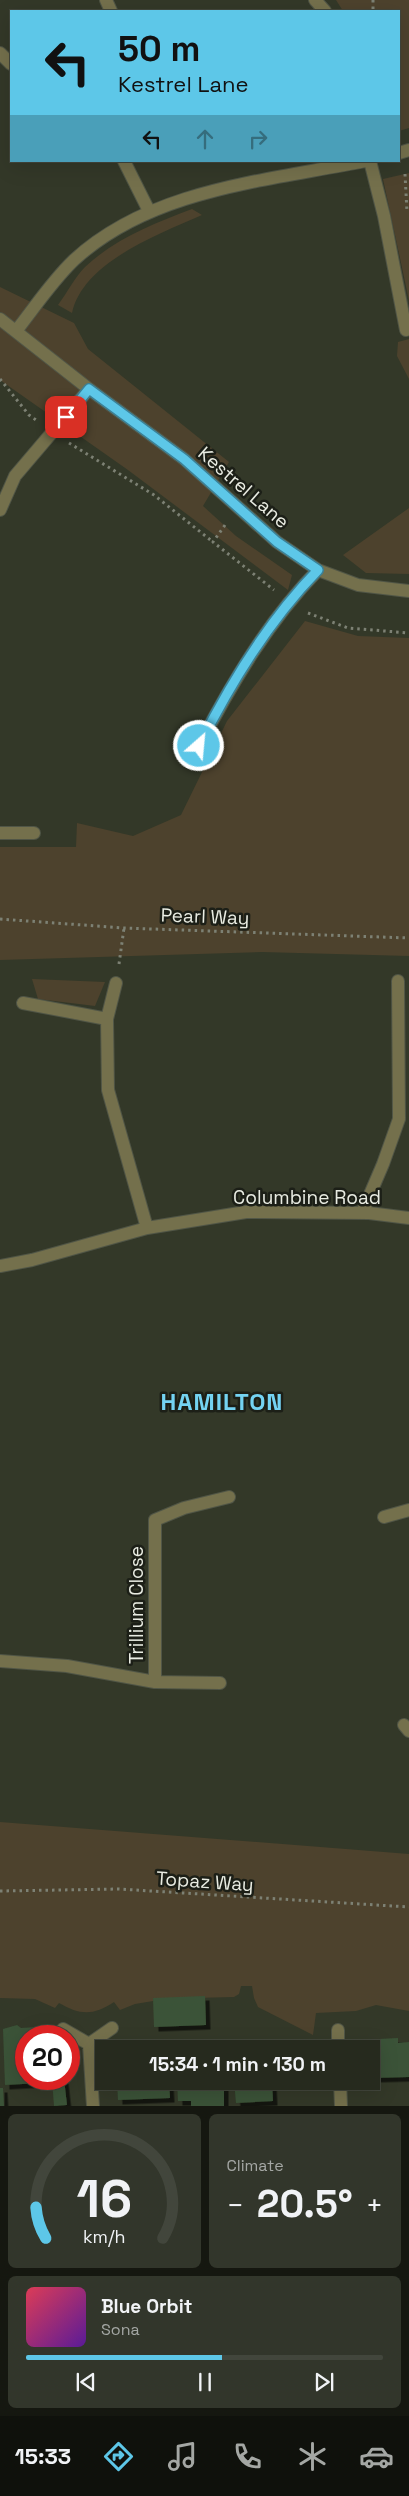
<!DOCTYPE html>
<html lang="en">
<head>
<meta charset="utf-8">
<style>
  body { margin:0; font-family:"Space Grotesk",sans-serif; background:#32362b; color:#f1f3f6; height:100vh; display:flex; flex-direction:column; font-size:19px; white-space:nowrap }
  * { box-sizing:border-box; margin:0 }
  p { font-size:16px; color:#a4a7a4 }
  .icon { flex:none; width:28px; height:28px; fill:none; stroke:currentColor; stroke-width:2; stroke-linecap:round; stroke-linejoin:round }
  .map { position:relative; height:2106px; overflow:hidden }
  .sheet { display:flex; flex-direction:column; gap:8px; padding:8px; background:#151710; flex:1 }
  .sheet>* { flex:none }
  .top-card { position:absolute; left:10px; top:10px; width:390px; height:152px; border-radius:0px; box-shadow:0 5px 20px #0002,0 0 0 1px #42463c; background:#5dc7e8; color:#111; overflow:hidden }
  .speed { position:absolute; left:15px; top:2025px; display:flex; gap:10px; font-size:25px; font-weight:700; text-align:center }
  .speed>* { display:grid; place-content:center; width:65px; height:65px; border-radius:50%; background:#262a1e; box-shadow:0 5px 20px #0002,0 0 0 1px #42463c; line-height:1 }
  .speed .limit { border:8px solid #d22; background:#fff; color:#111 }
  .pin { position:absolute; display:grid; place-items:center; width:42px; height:42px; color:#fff; margin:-21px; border-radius:10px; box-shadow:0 2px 8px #0006 }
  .me { position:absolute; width:55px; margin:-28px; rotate:27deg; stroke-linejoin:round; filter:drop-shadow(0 0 4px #0008) }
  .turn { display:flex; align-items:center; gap:18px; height:105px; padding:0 25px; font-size:22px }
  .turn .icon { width:65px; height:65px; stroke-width:2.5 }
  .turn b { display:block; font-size:35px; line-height:42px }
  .lanes { display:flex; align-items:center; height:48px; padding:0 25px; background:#0003; justify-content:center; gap:25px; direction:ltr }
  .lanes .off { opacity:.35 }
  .big { font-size:38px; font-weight:700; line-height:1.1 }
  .sheet .widget { flex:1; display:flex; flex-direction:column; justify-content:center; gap:8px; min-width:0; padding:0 18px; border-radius:8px; background:#32362b }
  .sheet .dial { align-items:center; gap:0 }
  .dial svg { height:130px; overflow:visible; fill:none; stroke:#42463c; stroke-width:7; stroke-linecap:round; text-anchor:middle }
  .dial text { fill:#f1f3f6; stroke:none }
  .song { display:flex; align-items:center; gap:15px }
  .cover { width:60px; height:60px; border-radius:8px; background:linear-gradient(135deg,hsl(350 70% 55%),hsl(270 70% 35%)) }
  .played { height:5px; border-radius:2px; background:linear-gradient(90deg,#5dc7e8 55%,#42463c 55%) }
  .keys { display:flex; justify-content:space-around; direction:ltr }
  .heat { display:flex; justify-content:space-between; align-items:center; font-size:28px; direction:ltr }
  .sheet .tiles { flex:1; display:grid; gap:8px; grid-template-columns:1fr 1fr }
  .widget:last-child { grid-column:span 2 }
  .trip { position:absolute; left:95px; top:2040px; width:285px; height:50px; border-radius:0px; background:#262a1e; box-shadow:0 5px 20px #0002,0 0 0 1px #42463c; font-weight:700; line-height:50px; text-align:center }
  .tab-bar { display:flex; height:80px; justify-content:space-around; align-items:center; background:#0f110c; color:#a4a7a4 }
  .tab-bar .icon { width:35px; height:35px }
  .tab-bar .current { color:#5dc7e8 }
  .tab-bar b { font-size:22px; color:#f1f3f6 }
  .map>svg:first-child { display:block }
  .green { fill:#4d422d }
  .building { fill:#3a5337; filter:url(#shadow) }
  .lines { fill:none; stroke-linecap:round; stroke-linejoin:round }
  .minor-casing { stroke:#505546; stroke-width:14 }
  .path { stroke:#7d8174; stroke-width:3; stroke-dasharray:2.5 4; stroke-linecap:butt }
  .minor { stroke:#74704c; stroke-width:12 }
  .route-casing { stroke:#3c8197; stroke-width:12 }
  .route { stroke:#5dc7e8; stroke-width:9 }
  .labels { text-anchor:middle; stroke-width:5; stroke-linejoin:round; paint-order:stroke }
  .street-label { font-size:19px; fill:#e9ece2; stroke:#1c1f17 }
  .district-label { font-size:24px; font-weight:bold; letter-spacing:1px; fill:#74d3f2; stroke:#1c1f17 }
</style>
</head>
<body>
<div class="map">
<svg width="409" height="2106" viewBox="0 0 409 2106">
  <defs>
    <filter id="shadow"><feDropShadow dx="4.5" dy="4.5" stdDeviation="0" flood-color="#0009"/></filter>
  </defs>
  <rect width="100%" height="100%" fill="#333828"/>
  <path class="green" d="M 336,0 L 409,0 L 409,128 L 399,131 L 399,11 L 343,11 Z
    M 409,173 L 409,300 L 383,179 Z
    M 192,209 L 202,215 C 159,234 83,262 72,313 L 58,305 C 67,293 75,277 85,267 C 116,238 153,224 192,209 Z
    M 0,287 L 74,323 L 88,349 L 229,462 L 203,506 L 236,536 L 292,575 L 288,590 L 128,470 L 0,380 Z
    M 409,339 L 409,379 L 397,356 L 398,342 Z
    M 409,508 L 409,574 L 366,573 L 343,555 Z
    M 305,621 L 358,636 L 409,638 L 409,956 L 262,952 L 0,960 L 0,847 L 76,847 L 77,823 L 133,836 L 181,815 L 227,721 Z
    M 32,979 L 105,982 L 95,1006 L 38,999 Z
    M 0,1822 L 409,1854 L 409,2011 L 376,2005 L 356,2011 L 316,2013 L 313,2035 L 258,2007 L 254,1998 L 252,1986 L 241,1986 L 239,1994 L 234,1997 L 153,1999 L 153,2001 L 135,2004 L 120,2010 L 114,2002 C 93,2016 80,2015 59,2003 L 55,2008 L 35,1999 L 0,1998 Z"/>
  <path class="building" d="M 205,1996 L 206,2025 L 154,2027 L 153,1998 Z
    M 17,2025 L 21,2028 L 37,2027 L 38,2036 L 26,2036 L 26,2079 L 40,2079 L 40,2083 L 5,2085 L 3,2029 Z
    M 398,2038 L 398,2043 L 409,2042 L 409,2077 L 371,2078 L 371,2049 L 362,2049 L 362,2044 L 379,2043 L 379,2039 Z
    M 52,2079 L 64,2079 L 67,2105 L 54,2106 Z
    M 117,2081 L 169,2081 L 170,2098 L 118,2100 Z
    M 177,2081 L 224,2081 L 224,2106 L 191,2106 L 191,2101 L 178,2101 Z
    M 234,2081 L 272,2081 L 273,2101 L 236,2103 Z
    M 0,2088 L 3,2088 L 4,2106 L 0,2106 Z"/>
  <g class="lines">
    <g class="minor-casing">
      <path id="minor" d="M 106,0 L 111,11
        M 315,0 L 325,11
        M 0,53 L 11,64
        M 399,153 L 409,150
        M 124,161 L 149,211
        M 370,161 L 384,216 L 406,330
        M 0,319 L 89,389 L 184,459 L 277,542 L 318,570 L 358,585 L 409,591
        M 16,331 C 35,307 52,281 74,260 C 151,189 266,181 365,161
        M 0,510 L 15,476 L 89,389
        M 199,746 C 231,684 269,620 318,570
        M 0,833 L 34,833
        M 116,983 L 107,1019 L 108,1090 L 147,1228
        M 23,1003 L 107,1019
        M 362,1213 L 383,1164 L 399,1119 L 398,981
        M 0,1266 L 32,1260 L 147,1228 L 246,1212 L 369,1213 L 409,1218
        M 384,1517 L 409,1510
        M 0,1661 L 67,1666 L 155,1682 L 155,1520 L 184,1508 L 229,1497
        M 155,1682 L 220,1683
        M 404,1725 L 409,1731
        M 63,2029 L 89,2044 L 112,2028
        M 338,2030 L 338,2049
        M 89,2044 L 93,2106
        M 340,2081 L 341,2106"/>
    </g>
    <path class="path" d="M 373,0 L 373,11
      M 405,174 L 407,212
      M 0,379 L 29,415 L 36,420
      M 69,443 L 154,495 L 213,542
      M 225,525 L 213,542 L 274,590
      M 308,613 L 348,628 L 409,633
      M 0,919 L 124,928 L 409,938
      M 119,964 L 124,928
      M 0,1891 L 119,1889 L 409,1907"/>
    <use href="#minor" class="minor"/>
  </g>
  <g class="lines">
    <g class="route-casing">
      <path id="route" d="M 66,417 L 89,389 L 184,459 L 277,542 L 318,570 C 269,620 230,684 199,746"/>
    </g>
    <use href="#route" class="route"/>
  </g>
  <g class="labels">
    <g class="street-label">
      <text transform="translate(244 487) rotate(41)" y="7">Kestrel Lane</text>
      <text transform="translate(205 916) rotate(2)" y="7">Pearl Way</text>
      <text x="307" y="1204">Columbine Road</text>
      <text transform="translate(136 1605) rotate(-90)" y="7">Trillium Close</text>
      <text transform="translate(205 1881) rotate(4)" y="7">Topaz Way</text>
    </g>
    <g class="district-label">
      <text x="222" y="1410">HAMILTON</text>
    </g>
  </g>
</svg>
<div class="speed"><div class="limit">20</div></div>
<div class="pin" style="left:66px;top:417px;background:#d93025"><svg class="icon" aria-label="arrive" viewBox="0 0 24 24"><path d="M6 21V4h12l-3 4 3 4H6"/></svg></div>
<svg class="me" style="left:199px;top:746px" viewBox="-20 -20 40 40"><circle r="17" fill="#5dc7e8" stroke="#fff" stroke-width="3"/><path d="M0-11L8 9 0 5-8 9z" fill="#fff"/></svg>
<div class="trip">15:34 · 1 min · 130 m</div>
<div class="top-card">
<div class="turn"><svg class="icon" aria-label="left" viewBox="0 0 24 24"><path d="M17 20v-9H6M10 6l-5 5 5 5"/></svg><div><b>50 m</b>Kestrel Lane</div></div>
<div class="lanes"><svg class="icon" aria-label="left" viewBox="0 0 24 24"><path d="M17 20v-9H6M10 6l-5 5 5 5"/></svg><svg class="icon off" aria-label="ahead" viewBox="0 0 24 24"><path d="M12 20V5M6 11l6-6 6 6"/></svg><svg class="icon off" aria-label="right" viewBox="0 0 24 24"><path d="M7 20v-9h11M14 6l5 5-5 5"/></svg></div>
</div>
</div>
<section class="sheet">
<div class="tiles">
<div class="widget dial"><svg viewBox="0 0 100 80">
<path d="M14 69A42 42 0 1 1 86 69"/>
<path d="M14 69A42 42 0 0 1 8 50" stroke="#5dc7e8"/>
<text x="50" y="56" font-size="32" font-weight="700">16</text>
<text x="50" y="72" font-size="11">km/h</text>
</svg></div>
<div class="widget"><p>Climate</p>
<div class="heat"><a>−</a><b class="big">20.5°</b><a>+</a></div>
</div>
<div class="widget">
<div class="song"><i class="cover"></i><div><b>Blue Orbit</b><p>Sona</p></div></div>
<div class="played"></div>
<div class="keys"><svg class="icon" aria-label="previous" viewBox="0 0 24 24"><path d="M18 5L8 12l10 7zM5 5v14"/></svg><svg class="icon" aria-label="pause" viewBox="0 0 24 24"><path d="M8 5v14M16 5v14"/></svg><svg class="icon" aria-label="next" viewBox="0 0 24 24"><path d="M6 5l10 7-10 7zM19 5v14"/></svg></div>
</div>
</div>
</section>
<nav class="tab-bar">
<b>15:33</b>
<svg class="icon current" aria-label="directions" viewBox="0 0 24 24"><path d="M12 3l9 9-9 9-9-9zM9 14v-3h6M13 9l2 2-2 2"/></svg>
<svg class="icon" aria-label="music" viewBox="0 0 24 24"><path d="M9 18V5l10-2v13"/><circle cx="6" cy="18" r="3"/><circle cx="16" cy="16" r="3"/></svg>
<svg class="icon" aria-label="phone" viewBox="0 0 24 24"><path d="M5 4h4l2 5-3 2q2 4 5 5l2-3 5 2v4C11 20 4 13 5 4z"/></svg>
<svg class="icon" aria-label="climate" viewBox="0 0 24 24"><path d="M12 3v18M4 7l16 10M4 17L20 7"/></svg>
<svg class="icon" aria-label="car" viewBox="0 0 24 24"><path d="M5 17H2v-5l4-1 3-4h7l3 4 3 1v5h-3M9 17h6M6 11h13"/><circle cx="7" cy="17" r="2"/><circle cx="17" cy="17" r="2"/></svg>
</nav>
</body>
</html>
